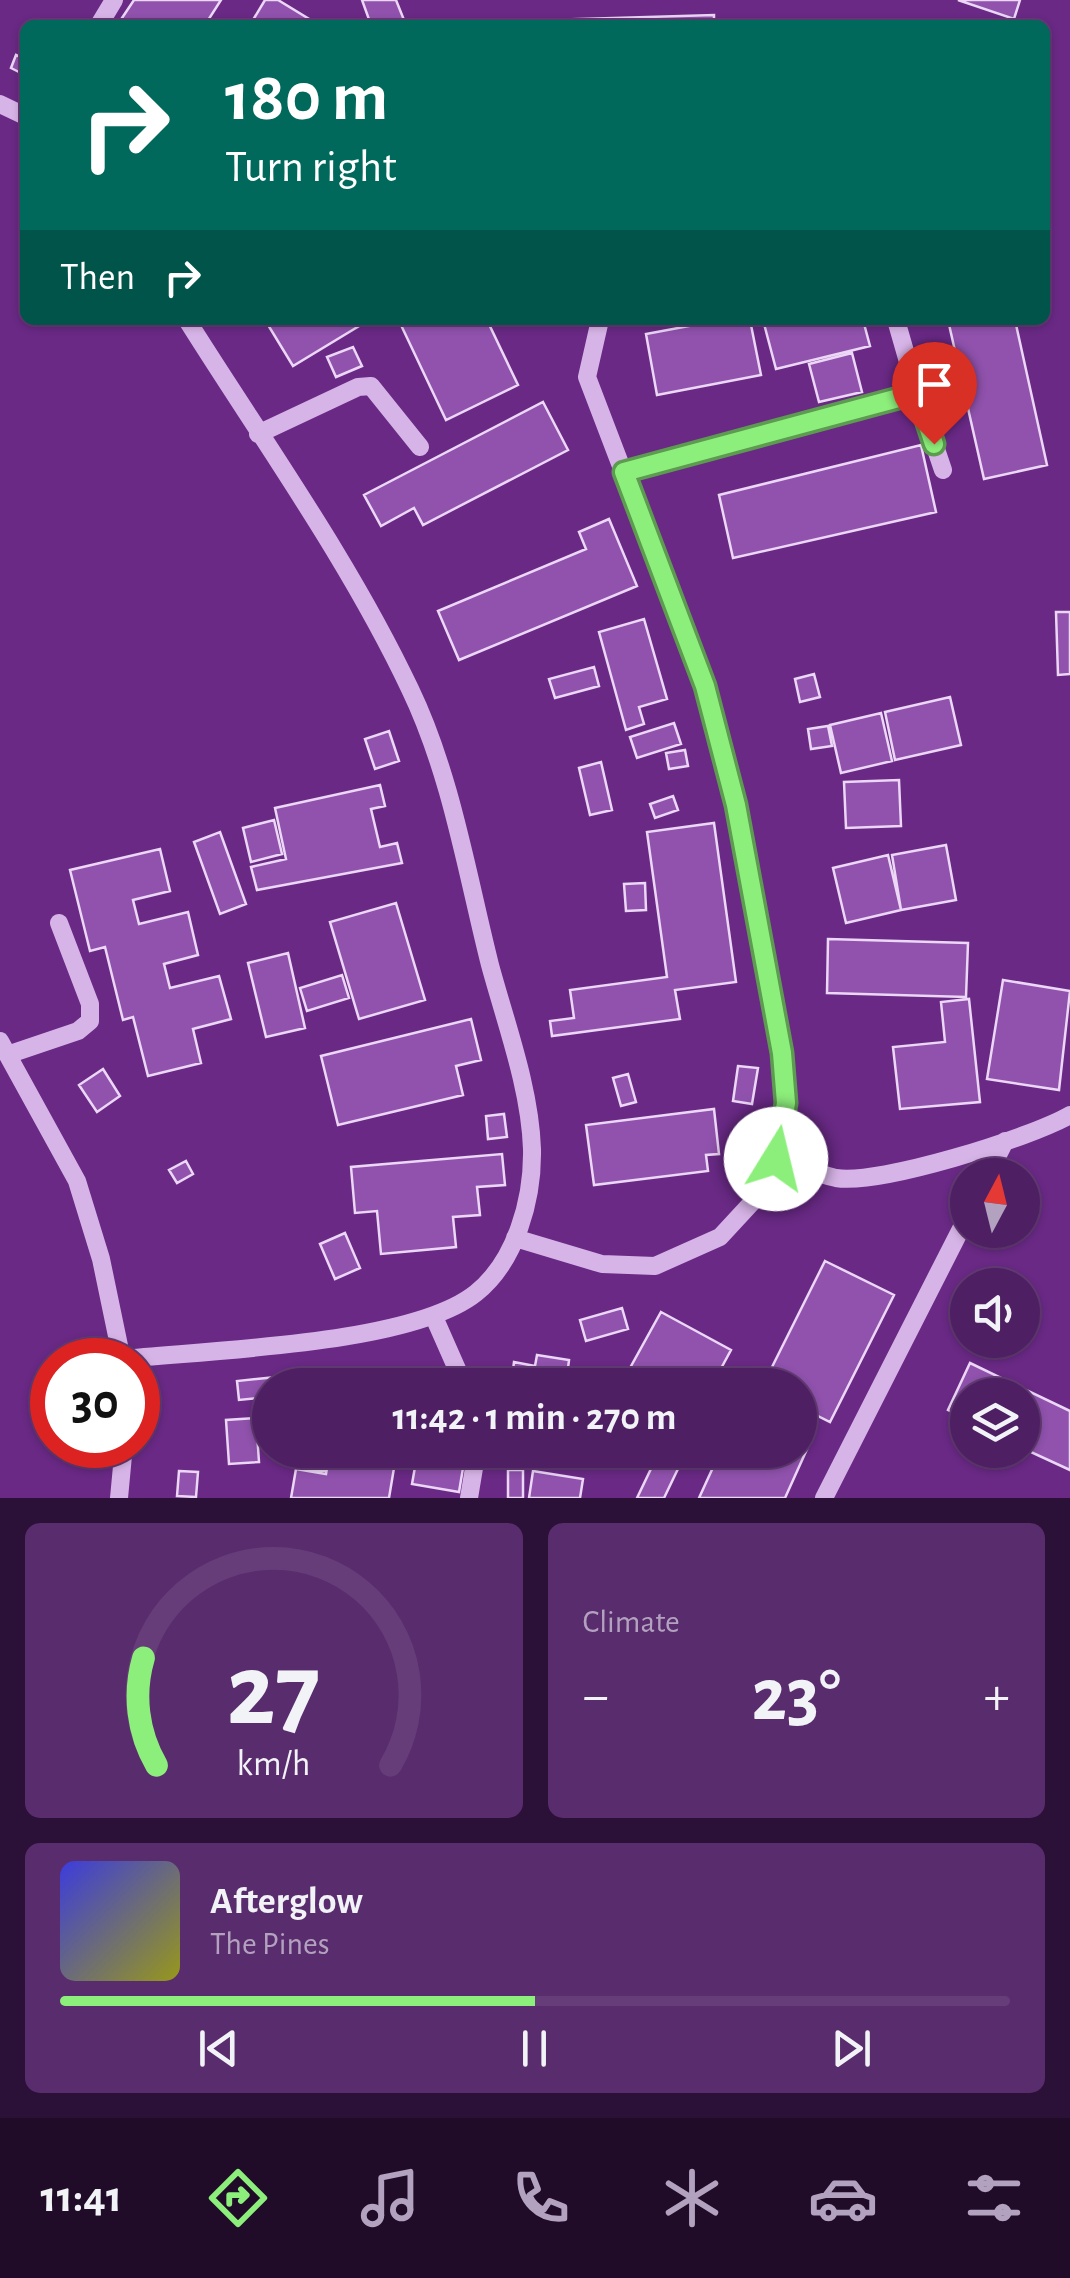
<!DOCTYPE html>
<html lang="en">
<head>
<meta charset="utf-8">
<style>
  body { margin:0; font-family:"Alegreya Sans",sans-serif; background:#592c6d; color:#f1f3f6; height:100vh; display:flex; flex-direction:column; font-size:38px; white-space:nowrap }
  * { box-sizing:border-box; margin:0 }
  p { font-size:32px; color:#b3a2bf }
  .icon { flex:none; width:55px; height:55px; fill:none; stroke:currentColor; stroke-width:2; stroke-linecap:round; stroke-linejoin:round }
  .map { position:relative; height:1498px; overflow:hidden }
  .panel { display:flex; flex-direction:column; gap:25px; padding:25px; background:#2b1137; flex:1 }
  .panel>* { flex:none }
  .banner { position:absolute; left:20px; top:20px; width:1030px; height:305px; border-radius:15px; box-shadow:0 2px 8px #0004,0 0 0 2px #663d78; background:#00695c; color:#fff; overflow:hidden }
  .needle { width:65px; rotate:7deg }
  .buttons { position:absolute; left:950px; top:1158px; display:grid; gap:20px }
  .buttons a { display:grid; place-items:center; width:90px; height:90px; border-radius:50%; background:#4f1f64; box-shadow:0 2px 8px #0004,0 0 0 2px #663d78; font-size:50px }
  .speed { position:absolute; left:30px; top:1338px; display:flex; gap:20px; font-size:50px; font-weight:700; text-align:center }
  .speed>* { display:grid; place-content:center; width:130px; height:130px; border-radius:50%; background:#4f1f64; box-shadow:0 2px 8px #0004,0 0 0 2px #663d78; line-height:1 }
  .speed .limit { border:15px solid #d22; background:#fff; color:#111 }
  .pin { position:absolute; display:grid; place-items:center; width:85px; height:85px; color:#fff; margin:-102px -42px; border-radius:50% 50% 50% 0; rotate:-45deg; box-shadow:0 0 10px #0007 }
  .pin .icon { rotate:45deg }
  .me { position:absolute; width:110px; margin:-55px; rotate:9deg; stroke-linejoin:round; filter:drop-shadow(0 0 8px #0008) }
  .turn { display:flex; align-items:center; gap:35px; height:210px; padding:0 40px; font-size:45px }
  .turn .icon { width:130px; height:130px; stroke-width:2.5 }
  .turn b { display:block; font-size:70px; line-height:85px }
  .then { display:flex; align-items:center; height:95px; padding:0 40px; background:#0003; gap:20px; font-size:38px }
  .big { font-size:75px; font-weight:600; line-height:1.1 }
  .panel .card { flex:1; display:flex; flex-direction:column; justify-content:center; gap:15px; min-width:0; padding:0 35px; border-radius:15px; background:#592c6d }
  .panel .dial { align-items:center; gap:0 }
  .dial svg { height:260px; overflow:visible; fill:none; stroke:#663d78; stroke-width:7; stroke-linecap:round; text-anchor:middle }
  .dial text { fill:#f1f3f6; stroke:none }
  .song { display:flex; align-items:center; gap:30px }
  .cover { width:120px; height:120px; border-radius:15px; background:linear-gradient(135deg,hsl(240 70% 55%),hsl(60 70% 35%)) }
  .played { height:10px; border-radius:5px; background:linear-gradient(90deg,#8def7b 50%,#663d78 50%) }
  .keys { display:flex; justify-content:space-around; direction:ltr }
  .heat { display:flex; justify-content:space-between; align-items:center; font-size:55px; direction:ltr }
  .panel .tiles { flex:1; display:grid; gap:25px; grid-template-columns:1fr 1fr }
  .card:last-child { grid-column:span 2 }
  .trip { position:absolute; left:252px; top:1368px; width:565px; height:100px; border-radius:50px; background:#4f1f64; box-shadow:0 2px 8px #0004,0 0 0 2px #663d78; font-weight:600; line-height:100px; text-align:center }
  .dock { display:flex; height:160px; justify-content:space-around; align-items:center; background:#200c28; color:#b3a2bf }
  .dock .icon { width:70px; height:70px }
  .dock .on { color:#8def7b }
  .dock b { font-size:45px; color:#f1f3f6 }
  .map>svg:first-child { display:block }
  .building { fill:#9052ad; stroke:#ecd7f6; stroke-width:2.5 }
  .lines { fill:none; stroke-linecap:round; stroke-linejoin:round }
  .minor { stroke:#d7b4e7; stroke-width:18 }
  .route-casing { stroke:#5c9b50; stroke-width:25 }
  .route { stroke:#8def7b; stroke-width:18 }
</style>
</head>
<body>
<div class="map">
<svg width="1070" height="1498" viewBox="0 0 1070 1498">
  <rect width="100%" height="100%" fill="#692985"/>
  <path class="building" d="M 134,0 L 221,0 L 205,25 L 132,25 L 122,18 Z
    M 265,0 L 278,0 L 314,22 L 250,25 Z
    M 362,0 L 396,0 L 406,25 L 371,25 Z
    M 958,0 L 1020,0 L 1014,19 Z
    M 714,15 L 714,25 L 513,25 L 513,21 Z
    M 16,55 L 25,59 L 25,75 L 11,68 Z
    M 265,320 L 369,320 L 293,366 Z
    M 407,320 L 487,320 L 518,385 L 446,420 L 400,323 Z
    M 721,320 L 750,320 L 761,375 L 657,395 L 646,334 Z
    M 763,320 L 863,320 L 870,346 L 776,369 Z
    M 948,320 L 1015,320 L 1047,465 L 984,479 Z
    M 353,347 L 362,366 L 336,377 L 327,357 Z
    M 852,353 L 862,392 L 819,402 L 809,364 Z
    M 543,402 L 568,450 L 423,525 L 414,508 L 381,526 L 364,495 Z
    M 921,445 L 936,512 L 733,558 L 719,495 Z
    M 609,519 L 637,586 L 459,660 L 438,611 L 586,549 L 579,532 Z
    M 1056,612 L 1070,612 L 1070,674 L 1058,675 Z
    M 644,619 L 667,699 L 639,707 L 644,724 L 626,730 L 599,632 Z
    M 594,667 L 599,686 L 555,698 L 549,679 Z
    M 814,674 L 820,697 L 800,702 L 795,679 Z
    M 950,697 L 961,745 L 895,760 L 885,712 Z
    M 881,713 L 892,761 L 841,773 L 830,725 Z
    M 674,723 L 681,744 L 637,758 L 630,737 Z
    M 828,726 L 832,746 L 811,749 L 808,729 Z
    M 389,731 L 399,761 L 375,769 L 365,739 Z
    M 685,750 L 688,766 L 669,769 L 666,753 Z
    M 601,762 L 612,810 L 590,815 L 579,768 Z
    M 899,780 L 901,826 L 846,828 L 844,782 Z
    M 380,785 L 385,806 L 371,809 L 380,847 L 397,843 L 402,863 L 257,890 L 251,867 L 286,859 L 275,808 Z
    M 673,796 L 678,810 L 655,818 L 650,804 Z
    M 274,820 L 282,854 L 251,862 L 243,828 Z
    M 714,823 L 736,982 L 675,990 L 680,1019 L 552,1036 L 550,1021 L 574,1018 L 570,990 L 667,977 L 647,832 Z
    M 220,832 L 246,904 L 220,914 L 194,842 Z
    M 946,845 L 956,900 L 901,910 L 892,855 Z
    M 160,849 L 170,891 L 133,900 L 139,924 L 188,912 L 198,955 L 164,964 L 170,988 L 219,976 L 231,1019 L 193,1029 L 201,1063 L 148,1076 L 133,1017 L 123,1020 L 105,947 L 90,951 L 70,870 Z
    M 888,855 L 901,910 L 846,923 L 833,868 Z
    M 645,883 L 646,910 L 626,911 L 624,884 Z
    M 396,903 L 425,1000 L 359,1019 L 330,922 Z
    M 828,939 L 968,943 L 966,997 L 827,993 Z
    M 288,953 L 305,1028 L 266,1037 L 248,963 Z
    M 342,975 L 349,998 L 307,1011 L 300,988 Z
    M 1003,980 L 1070,991 L 1059,1090 L 987,1079 Z
    M 969,999 L 980,1102 L 900,1109 L 893,1047 L 945,1042 L 941,1002 Z
    M 471,1019 L 481,1060 L 456,1066 L 463,1095 L 338,1125 L 321,1056 Z
    M 738,1066 L 758,1068 L 752,1104 L 733,1101 Z
    M 103,1069 L 120,1096 L 97,1112 L 79,1085 Z
    M 628,1074 L 636,1102 L 621,1106 L 613,1078 Z
    M 714,1109 L 719,1154 L 706,1155 L 708,1171 L 594,1185 L 586,1125 Z
    M 504,1114 L 507,1137 L 488,1139 L 486,1116 Z
    M 502,1154 L 505,1185 L 477,1187 L 480,1215 L 453,1217 L 456,1247 L 381,1254 L 377,1211 L 355,1213 L 351,1167 Z
    M 186,1161 L 193,1174 L 177,1183 L 169,1170 Z
    M 345,1233 L 360,1268 L 335,1279 L 320,1244 Z
    M 825,1261 L 894,1295 L 830,1422 L 800,1407 L 800,1385 L 763,1385 Z
    M 622,1308 L 628,1329 L 586,1341 L 580,1320 Z
    M 661,1312 L 731,1350 L 712,1385 L 662,1385 L 630,1368 Z
    M 537,1355 L 569,1360 L 566,1385 L 511,1385 L 514,1362 L 535,1366 Z
    M 970,1363 L 1070,1411 L 1070,1470 L 1022,1448 L 1022,1395 L 968,1395 L 968,1420 L 948,1410 Z
    M 277,1377 L 277,1385 L 270,1385 L 270,1397 L 239,1400 L 237,1381 Z
    M 256,1418 L 259,1462 L 229,1464 L 226,1420 Z
    M 800,1432 L 812,1438 L 785,1498 L 699,1498 L 721,1450 L 800,1450 Z
    M 305,1450 L 327,1450 L 325,1471 L 302,1469 Z
    M 330,1450 L 397,1450 L 389,1498 L 291,1498 L 296,1469 L 326,1474 Z
    M 418,1450 L 466,1450 L 459,1492 L 412,1484 Z
    M 518,1450 L 572,1450 L 571,1460 Z
    M 660,1450 L 687,1450 L 664,1498 L 637,1498 Z
    M 508,1470 L 523,1470 L 523,1498 L 508,1498 Z
    M 179,1471 L 198,1472 L 196,1497 L 177,1496 Z
    M 533,1471 L 583,1479 L 580,1498 L 529,1498 Z"/>
  <g class="lines">
    <path class="minor" d="M 99,25 L 114,0
      M 0,104 L 25,116
      M 917,393 L 943,470
      M 258,434 L 358,387 L 371,386 L 420,447
      M 625,472 L 917,393 L 896,320
      M 0,1041 L 77,1181 L 101,1259 L 122,1360
      M 10,1054 L 78,1031 L 90,1021 L 90,1004 L 59,923
      M 776,1159 C 796,1165 816,1174 836,1178 C 880,1185 1030,1138 1070,1115
      M 988,1175 L 1005,1141
      M 515,1238 L 602,1264 L 655,1266 L 720,1237 L 757,1197 L 776,1159 L 785,1103 L 782,1053 L 736,805 L 705,686 L 587,377 L 600,320
      M 434,1317 L 464,1385
      M 122,1359 C 209,1350 411,1345 476,1293 C 516,1261 533,1199 532,1149 C 530,1088 506,1024 490,965 C 467,874 451,774 410,689 C 349,560 263,441 187,320
      M 119,1498 L 124,1445
      M 469,1498 L 477,1450
      M 824,1498 L 968,1215"/>
  </g>
  <g class="lines">
    <g class="route-casing">
      <path id="route" d="M 776,1159 L 786,1103 L 782,1053 L 736,805 L 705,686 L 624,472 L 917,393 L 934,444"/>
    </g>
    <use href="#route" class="route"/>
  </g>
</svg>
<div class="buttons">
<a><svg class="needle" viewBox="-14 -14 28 28"><path d="M0-13l5 13h-10z" fill="#e53935"/><path d="M0 13l5-13h-10z" fill="#b3a2bf"/></svg></a>
<a><svg class="icon" aria-label="sound" viewBox="0 0 24 24"><path d="M4 9h4l5-4v14l-5-4H4zM17 9q2 3 0 6"/></svg></a>
<a><svg class="icon" aria-label="layers" viewBox="0 0 24 24"><path d="M12 4l9 5-9 5-9-5zM3 14l9 5 9-5"/></svg></a>
</div>
<div class="speed"><div class="limit">30</div></div>
<div class="pin" style="left:934px;top:444px;background:#d93025"><svg class="icon" aria-label="arrive" viewBox="0 0 24 24"><path d="M6 21V4h12l-3 4 3 4H6"/></svg></div>
<svg class="me" style="left:776px;top:1159px" viewBox="-20 -20 40 40"><circle r="19" fill="#fff"/><path d="M0-13L10 11 0 6-10 11z" fill="#8def7b"/></svg>
<div class="trip">11:42 · 1 min · 270 m</div>
<div class="banner">
<div class="turn"><svg class="icon" aria-label="right" viewBox="0 0 24 24"><path d="M7 20v-9h11M14 6l5 5-5 5"/></svg><div><b>180 m</b>Turn right</div></div>
<div class="then">Then<svg class="icon" aria-label="right" viewBox="0 0 24 24"><path d="M7 20v-9h11M14 6l5 5-5 5"/></svg></div>
</div>
</div>
<section class="panel">
<div class="tiles">
<div class="card dial"><svg viewBox="0 0 100 80">
<path d="M14 69A42 42 0 1 1 86 69"/>
<path d="M14 69A42 42 0 0 1 10 36" stroke="#8def7b"/>
<text x="50" y="56" font-size="32" font-weight="700">27</text>
<text x="50" y="72" font-size="11">km/h</text>
</svg></div>
<div class="card"><p>Climate</p>
<div class="heat"><a>−</a><b class="big">23°</b><a>+</a></div>
</div>
<div class="card">
<div class="song"><i class="cover"></i><div><b>Afterglow</b><p>The Pines</p></div></div>
<div class="played"></div>
<div class="keys"><svg class="icon" aria-label="previous" viewBox="0 0 24 24"><path d="M18 5L8 12l10 7zM5 5v14"/></svg><svg class="icon" aria-label="pause" viewBox="0 0 24 24"><path d="M8 5v14M16 5v14"/></svg><svg class="icon" aria-label="next" viewBox="0 0 24 24"><path d="M6 5l10 7-10 7zM19 5v14"/></svg></div>
</div>
</div>
</section>
<nav class="dock">
<b>11:41</b>
<svg class="icon on" aria-label="directions" viewBox="0 0 24 24"><path d="M12 3l9 9-9 9-9-9zM9 14v-3h6M13 9l2 2-2 2"/></svg>
<svg class="icon" aria-label="music" viewBox="0 0 24 24"><path d="M9 18V5l10-2v13"/><circle cx="6" cy="18" r="3"/><circle cx="16" cy="16" r="3"/></svg>
<svg class="icon" aria-label="phone" viewBox="0 0 24 24"><path d="M5 4h4l2 5-3 2q2 4 5 5l2-3 5 2v4C11 20 4 13 5 4z"/></svg>
<svg class="icon" aria-label="climate" viewBox="0 0 24 24"><path d="M12 3v18M4 7l16 10M4 17L20 7"/></svg>
<svg class="icon" aria-label="car" viewBox="0 0 24 24"><path d="M5 17H2v-5l4-1 3-4h7l3 4 3 1v5h-3M9 17h6M6 11h13"/><circle cx="7" cy="17" r="2"/><circle cx="17" cy="17" r="2"/></svg>
<svg class="icon" aria-label="filters" viewBox="0 0 24 24"><path d="M4 7h16M4 17h16"/><circle cx="9" cy="7" r="2"/><circle cx="15" cy="17" r="2"/></svg>
</nav>
</body>
</html>
